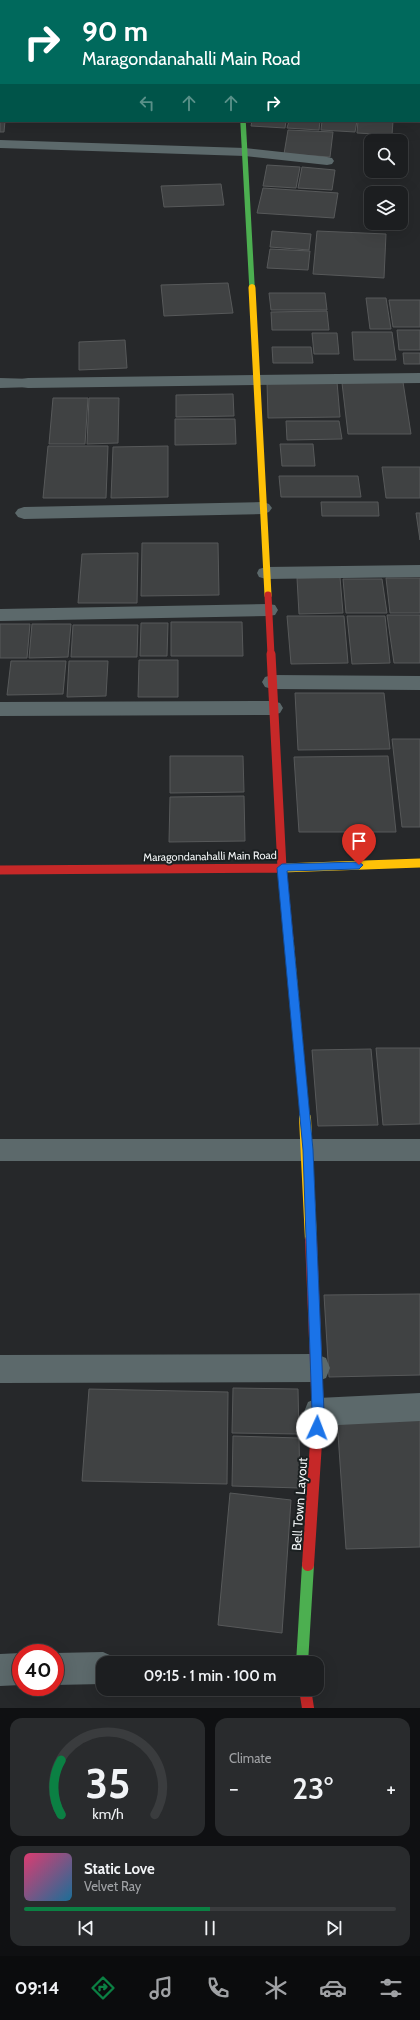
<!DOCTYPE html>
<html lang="en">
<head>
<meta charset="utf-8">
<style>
  body { margin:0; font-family:Cabin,sans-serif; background:#292b2d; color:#f1f3f6; height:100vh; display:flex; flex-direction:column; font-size:15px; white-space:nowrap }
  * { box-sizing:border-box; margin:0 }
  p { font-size:13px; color:#a0a2a5 }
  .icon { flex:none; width:22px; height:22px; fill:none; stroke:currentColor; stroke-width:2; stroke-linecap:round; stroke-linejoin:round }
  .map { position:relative; height:1708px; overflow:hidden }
  .drawer { display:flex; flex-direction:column; gap:10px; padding:10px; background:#0f1012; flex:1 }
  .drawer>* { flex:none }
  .hud { position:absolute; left:0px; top:0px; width:420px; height:122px; box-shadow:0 4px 16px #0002,0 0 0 1px #3a3c3e; background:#00695c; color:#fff; overflow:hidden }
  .fabs { position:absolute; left:364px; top:134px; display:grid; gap:8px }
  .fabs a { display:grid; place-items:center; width:44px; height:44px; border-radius:8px; background:#1c1e20; box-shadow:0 4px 16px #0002,0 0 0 1px #3a3c3e; font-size:20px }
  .speed { position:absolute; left:12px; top:1644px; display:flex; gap:8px; font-size:20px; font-weight:700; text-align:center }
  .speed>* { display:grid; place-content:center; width:52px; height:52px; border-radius:50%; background:#1c1e20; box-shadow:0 4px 16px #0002,0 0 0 1px #3a3c3e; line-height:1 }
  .speed .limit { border:6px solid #d22; background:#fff; color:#111 }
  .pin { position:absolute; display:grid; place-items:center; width:34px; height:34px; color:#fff; margin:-41px -17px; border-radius:50% 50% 50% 0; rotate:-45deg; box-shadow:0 0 4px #0007 }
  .pin .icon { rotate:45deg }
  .me { position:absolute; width:44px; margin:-22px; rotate:2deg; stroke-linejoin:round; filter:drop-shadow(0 0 3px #0008) }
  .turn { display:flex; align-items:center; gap:14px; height:84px; padding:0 16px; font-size:18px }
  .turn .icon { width:52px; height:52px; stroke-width:2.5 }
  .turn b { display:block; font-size:28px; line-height:34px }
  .lanes { display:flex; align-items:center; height:38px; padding:0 16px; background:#0003; justify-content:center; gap:20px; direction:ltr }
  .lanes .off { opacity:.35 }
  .big { font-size:30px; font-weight:600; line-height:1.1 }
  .drawer .widget { flex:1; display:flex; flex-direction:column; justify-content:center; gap:6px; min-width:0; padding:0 14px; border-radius:12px; background:#292b2d }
  .drawer .dial { align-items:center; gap:0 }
  .dial svg { height:104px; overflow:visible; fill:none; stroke:#3a3c3e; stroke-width:7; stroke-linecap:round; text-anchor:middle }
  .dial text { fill:#f1f3f6; stroke:none }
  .song { display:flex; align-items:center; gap:12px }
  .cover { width:48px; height:48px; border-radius:6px; background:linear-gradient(135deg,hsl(340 70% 55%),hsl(200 70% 35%)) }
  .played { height:4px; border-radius:2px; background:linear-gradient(90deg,#0b8043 50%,#3a3c3e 50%) }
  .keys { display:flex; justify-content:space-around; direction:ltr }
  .heat { display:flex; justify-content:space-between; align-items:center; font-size:22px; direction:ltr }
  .drawer .tiles { flex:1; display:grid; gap:10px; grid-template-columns:1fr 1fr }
  .widget:last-child { grid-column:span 2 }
  .trip { position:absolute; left:96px; top:1656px; width:228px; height:40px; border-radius:12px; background:#1c1e20; box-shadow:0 4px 16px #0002,0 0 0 1px #3a3c3e; font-weight:600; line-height:40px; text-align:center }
  .tab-bar { display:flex; height:64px; justify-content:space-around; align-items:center; background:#0b0c0d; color:#a0a2a5 }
  .tab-bar .icon { width:28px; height:28px }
  .tab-bar .current { color:#0b8043 }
  .tab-bar b { font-size:18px; color:#f1f3f6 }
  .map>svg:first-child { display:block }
  .building { fill:#404243; stroke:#57595a }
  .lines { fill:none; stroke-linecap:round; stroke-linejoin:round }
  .lane { fill:#5c696b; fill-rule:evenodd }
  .street { fill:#5c696b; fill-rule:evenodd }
  .fast-far1 { stroke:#4caf50; stroke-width:5.5 }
  .fast { stroke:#4caf50; stroke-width:12 }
  .slow-far3 { stroke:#ffc107; stroke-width:5.5 }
  .slow-far2 { stroke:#ffc107; stroke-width:7 }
  .slow-far1 { stroke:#ffc107; stroke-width:9 }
  .slow { stroke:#ffc107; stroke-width:12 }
  .jam-far2 { stroke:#c62828; stroke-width:7 }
  .jam-far1 { stroke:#c62828; stroke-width:9 }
  .jam { stroke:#c62828; stroke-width:12 }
  .route { fill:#1a73e8; stroke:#114b97 }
  .labels { text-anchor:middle; stroke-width:4; stroke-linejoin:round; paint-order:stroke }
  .street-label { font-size:11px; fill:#f2f5f6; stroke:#1b2021 }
  .near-street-label { font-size:13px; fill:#f2f5f6; stroke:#1b2021 }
</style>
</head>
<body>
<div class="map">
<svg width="420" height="1708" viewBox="0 0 420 1708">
  <rect width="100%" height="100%" fill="#26282a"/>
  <path class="building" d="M 0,57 L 1,121 L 5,121 L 4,132 L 0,132 Z
    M 252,121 L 286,121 L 285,128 L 251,126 Z
    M 289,121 L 320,121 L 319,130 L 287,128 Z
    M 322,121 L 357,121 L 355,132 L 321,130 Z
    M 358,121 L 393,121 L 392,135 L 357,133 Z
    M 288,130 L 333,132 L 330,157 L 284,154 Z
    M 267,165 L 300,167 L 296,188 L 263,186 Z
    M 302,167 L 335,170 L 332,190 L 298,188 Z
    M 221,184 L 224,205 L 164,207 L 161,186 Z
    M 263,188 L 338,193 L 334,218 L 257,213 Z
    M 272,231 L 311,234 L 309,250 L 270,247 Z
    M 317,231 L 386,234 L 384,278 L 313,274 Z
    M 270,249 L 310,251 L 308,270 L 267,268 Z
    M 228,283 L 233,313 L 164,316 L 161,285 Z
    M 269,293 L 325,293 L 327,310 L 271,310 Z
    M 366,298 L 386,298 L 391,329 L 370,329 Z
    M 389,300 L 420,300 L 420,327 L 393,327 Z
    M 327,311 L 329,330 L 272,330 L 271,312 Z
    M 397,330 L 420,330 L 420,350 L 399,350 Z
    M 352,332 L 392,332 L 396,360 L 354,360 Z
    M 312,333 L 337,333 L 339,354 L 314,354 Z
    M 125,340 L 127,368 L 79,370 L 79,342 Z
    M 272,347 L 311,347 L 313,363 L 273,363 Z
    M 403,353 L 420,353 L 420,364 L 404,364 Z
    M 267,382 L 337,382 L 340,417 L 268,418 Z
    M 403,382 L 411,434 L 348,434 L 342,383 Z
    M 233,394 L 234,416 L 176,417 L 176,395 Z
    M 53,398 L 88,398 L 85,444 L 49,444 Z
    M 89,398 L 119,398 L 118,443 L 87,444 Z
    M 175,419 L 235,419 L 236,444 L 175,445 Z
    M 286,421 L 339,421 L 342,439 L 287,440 Z
    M 280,444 L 313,444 L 315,466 L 282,466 Z
    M 48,446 L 108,446 L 106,498 L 43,498 Z
    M 168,446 L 168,497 L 111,498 L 113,447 Z
    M 382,467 L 420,467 L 420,498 L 386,498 Z
    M 279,476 L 358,476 L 361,497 L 281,497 Z
    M 321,502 L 378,502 L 379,516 L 322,516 Z
    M 416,513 L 420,513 L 420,540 Z
    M 142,543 L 218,543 L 219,595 L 141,596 Z
    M 138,553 L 137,603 L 78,603 L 82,554 Z
    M 340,577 L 343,613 L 299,614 L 297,578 Z
    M 386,578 L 420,578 L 420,613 L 390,613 Z
    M 343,579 L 382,579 L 387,613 L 346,613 Z
    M 387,615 L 420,615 L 420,663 L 394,663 Z
    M 287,616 L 344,616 L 348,663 L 291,664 Z
    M 347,616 L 385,616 L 390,663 L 352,664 Z
    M 171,622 L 242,622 L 243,656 L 171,656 Z
    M 141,623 L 168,623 L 167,656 L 140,656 Z
    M 0,624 L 30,624 L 27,658 L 0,658 Z
    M 32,624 L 71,624 L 68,657 L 29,658 Z
    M 73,625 L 138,625 L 137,657 L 71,657 Z
    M 139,660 L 178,660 L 178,697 L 138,697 Z
    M 11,661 L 66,661 L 63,694 L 7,695 Z
    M 69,661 L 108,661 L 106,696 L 67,697 Z
    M 295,693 L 384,693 L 390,749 L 298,750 Z
    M 392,739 L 420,739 L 420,827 L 402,827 Z
    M 170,756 L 243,756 L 244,792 L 170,793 Z
    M 388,756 L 396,832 L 299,832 L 294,757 Z
    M 244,796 L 245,841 L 169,842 L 170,797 Z
    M 376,1048 L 420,1048 L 420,1124 L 383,1125 Z
    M 371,1049 L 378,1125 L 318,1126 L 312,1050 Z
    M 420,1294 L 420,1375 L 329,1377 L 324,1295 Z
    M 233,1388 L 298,1389 L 299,1434 L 232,1433 Z
    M 89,1389 L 228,1392 L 227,1484 L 82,1481 Z
    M 420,1419 L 420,1547 L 346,1549 L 337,1420 Z
    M 233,1436 L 299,1438 L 300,1488 L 232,1486 Z
    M 230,1493 L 291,1500 L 282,1633 L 218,1625 Z"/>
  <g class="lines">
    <path class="lane" d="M 0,378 L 34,379 L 36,383 L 34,387 L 0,388 Z"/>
    <path class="street" d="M 0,140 L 245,148 L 327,157 L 332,158 L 334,161 L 332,164 L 327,165 L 245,156 L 0,148 Z
      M 420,373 L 420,383 L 28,388 L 22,387 L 20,383 L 22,379 L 28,378 Z
      M 263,502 L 269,504 L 272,508 L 269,512 L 263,514 L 24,519 L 18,517 L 15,513 L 18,509 L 24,507 Z
      M 420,565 L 420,577 L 266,579 L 259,577 L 257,573 L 259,569 L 266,567 Z
      M 268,604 L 275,605 L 278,610 L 275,615 L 268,616 L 0,621 L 0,609 Z
      M 272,675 L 420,676 L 420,690 L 272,689 L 265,687 L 262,682 L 265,677 Z
      M 273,701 L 280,703 L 283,708 L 280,713 L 273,715 L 0,716 L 0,702 Z
      M 0,1139 L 420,1139 L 420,1161 L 0,1161 Z
      M 316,1354 L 326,1358 L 330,1368 L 326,1378 L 316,1382 L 0,1383 L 0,1355 Z
      M 420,1393 L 420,1421 L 318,1426 L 308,1422 L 304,1412 L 308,1402 L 318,1398 Z
      M 103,1652 L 114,1657 L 117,1663 L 103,1663 L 103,1684 L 55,1685 L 55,1653 Z
      M 21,1653 L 21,1685 L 0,1686 L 0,1654 Z"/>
    <path class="fast-far1" d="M 243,121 L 252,287"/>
    <path class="fast" d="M 302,1663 L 308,1565"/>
    <path class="slow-far3" d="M 252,287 L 252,289"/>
    <path class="slow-far2" d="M 252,288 L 268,595"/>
    <path class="slow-far1" d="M 282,868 L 420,863
      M 289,939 L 305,1119"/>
    <path class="slow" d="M 305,1118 L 311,1240"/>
    <path class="jam-far2" d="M 268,595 L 271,655"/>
    <path class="jam-far1" d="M 271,654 L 282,868 L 289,939
      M 0,870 L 282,868"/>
    <path class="jam" d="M 308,1565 L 318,1412 L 311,1240
      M 305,1689 L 308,1708"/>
  </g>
  <path class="route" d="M 359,862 L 363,865 L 359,869 L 287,871 L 313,1150 L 324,1412 L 321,1432 L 317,1434 L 313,1432 L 311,1428 L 312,1412 L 303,1150 L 277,868 L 282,864 Z"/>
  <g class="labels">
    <g class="street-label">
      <text transform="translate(210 856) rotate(-1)" y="4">Maragondanahalli Main Road</text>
    </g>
    <g class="near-street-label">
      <text transform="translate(299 1504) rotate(-86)" y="5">Bell Town Layout</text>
    </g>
  </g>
</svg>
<div class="fabs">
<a><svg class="icon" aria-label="search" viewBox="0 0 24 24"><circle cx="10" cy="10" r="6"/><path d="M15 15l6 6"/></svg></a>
<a><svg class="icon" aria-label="layers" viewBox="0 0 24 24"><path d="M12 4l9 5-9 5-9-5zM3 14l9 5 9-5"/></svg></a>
</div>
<div class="speed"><div class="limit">40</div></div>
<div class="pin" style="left:359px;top:865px;background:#d93025"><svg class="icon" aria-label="arrive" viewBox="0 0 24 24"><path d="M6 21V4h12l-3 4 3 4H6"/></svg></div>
<svg class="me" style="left:317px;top:1428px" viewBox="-20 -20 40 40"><circle r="19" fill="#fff"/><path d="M0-13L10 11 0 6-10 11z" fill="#1a73e8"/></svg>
<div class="trip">09:15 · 1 min · 100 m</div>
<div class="hud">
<div class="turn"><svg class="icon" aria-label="right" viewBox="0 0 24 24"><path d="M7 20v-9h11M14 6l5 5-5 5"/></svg><div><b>90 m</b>Maragondanahalli Main Road</div></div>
<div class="lanes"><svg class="icon off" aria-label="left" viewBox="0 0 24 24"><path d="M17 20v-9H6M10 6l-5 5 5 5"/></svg><svg class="icon off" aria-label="ahead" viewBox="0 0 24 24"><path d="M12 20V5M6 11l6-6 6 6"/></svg><svg class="icon off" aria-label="ahead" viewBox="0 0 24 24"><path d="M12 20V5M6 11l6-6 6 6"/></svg><svg class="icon" aria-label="right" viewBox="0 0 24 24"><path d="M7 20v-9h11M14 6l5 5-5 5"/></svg></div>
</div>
</div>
<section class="drawer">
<div class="tiles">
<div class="widget dial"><svg viewBox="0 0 100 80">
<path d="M14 69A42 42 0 1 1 86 69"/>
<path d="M14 69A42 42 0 0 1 14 27" stroke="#0b8043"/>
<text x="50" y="56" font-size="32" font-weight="700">35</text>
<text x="50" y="72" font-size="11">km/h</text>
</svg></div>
<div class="widget"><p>Climate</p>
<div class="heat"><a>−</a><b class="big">23°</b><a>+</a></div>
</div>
<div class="widget">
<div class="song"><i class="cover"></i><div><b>Static Love</b><p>Velvet Ray</p></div></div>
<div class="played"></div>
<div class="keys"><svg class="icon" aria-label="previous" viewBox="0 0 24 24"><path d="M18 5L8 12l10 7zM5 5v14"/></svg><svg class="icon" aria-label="pause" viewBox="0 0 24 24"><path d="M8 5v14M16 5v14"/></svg><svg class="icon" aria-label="next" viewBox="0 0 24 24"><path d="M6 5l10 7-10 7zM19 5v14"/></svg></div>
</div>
</div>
</section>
<nav class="tab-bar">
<b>09:14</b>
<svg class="icon current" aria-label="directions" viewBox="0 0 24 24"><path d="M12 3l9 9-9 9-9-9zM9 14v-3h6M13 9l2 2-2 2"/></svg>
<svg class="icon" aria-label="music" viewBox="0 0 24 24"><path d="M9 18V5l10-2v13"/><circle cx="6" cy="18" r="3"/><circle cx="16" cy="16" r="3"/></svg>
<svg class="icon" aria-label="phone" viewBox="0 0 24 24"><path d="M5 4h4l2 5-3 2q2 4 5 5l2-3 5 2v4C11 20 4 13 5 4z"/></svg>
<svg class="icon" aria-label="climate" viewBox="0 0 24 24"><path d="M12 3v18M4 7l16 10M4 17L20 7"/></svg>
<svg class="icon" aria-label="car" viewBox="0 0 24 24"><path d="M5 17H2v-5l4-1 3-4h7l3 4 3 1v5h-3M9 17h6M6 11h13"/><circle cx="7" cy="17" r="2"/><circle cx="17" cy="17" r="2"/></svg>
<svg class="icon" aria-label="filters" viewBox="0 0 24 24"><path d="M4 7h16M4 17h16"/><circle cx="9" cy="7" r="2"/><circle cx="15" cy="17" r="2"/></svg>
</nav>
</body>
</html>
